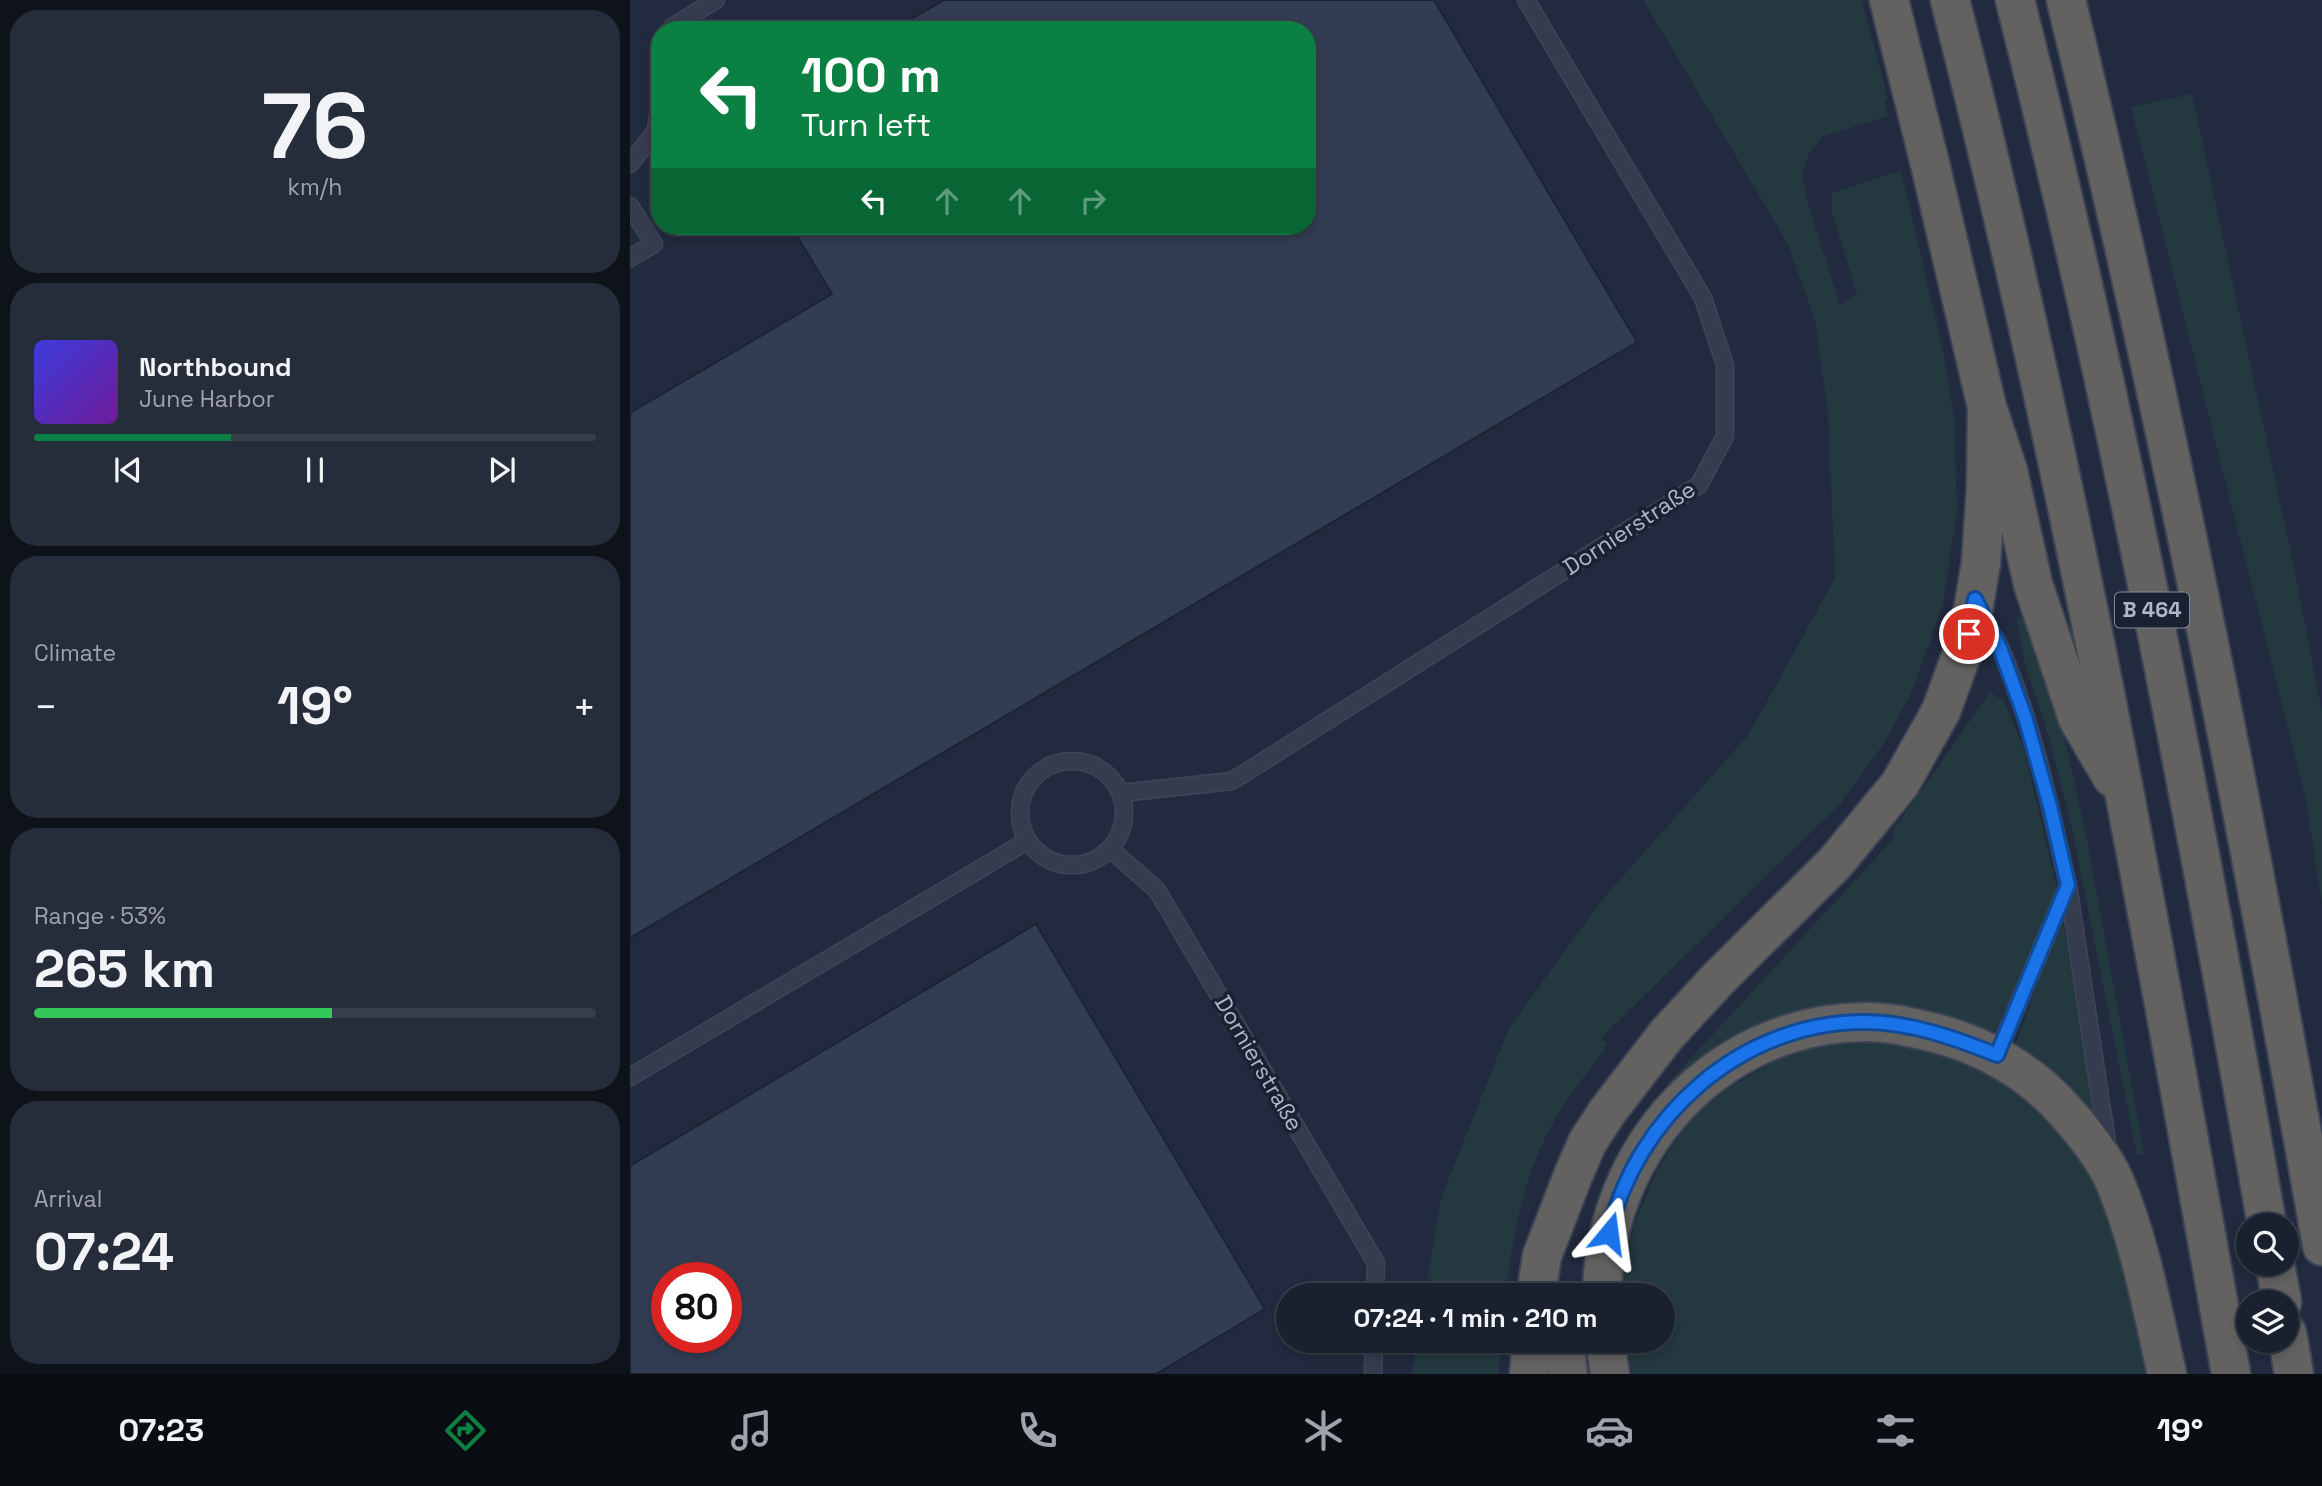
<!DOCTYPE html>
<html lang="en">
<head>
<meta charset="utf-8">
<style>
  body { margin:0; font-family:"Space Grotesk",sans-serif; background:#262d3a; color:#f1f3f6; height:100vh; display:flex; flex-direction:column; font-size:26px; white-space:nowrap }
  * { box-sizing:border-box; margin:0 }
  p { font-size:23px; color:#9fa3aa }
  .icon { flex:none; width:38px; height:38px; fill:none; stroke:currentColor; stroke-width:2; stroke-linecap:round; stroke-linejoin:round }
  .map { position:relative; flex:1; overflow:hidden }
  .details { display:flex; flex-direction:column; gap:10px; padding:10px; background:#0e1219; width:630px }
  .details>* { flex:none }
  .hud { position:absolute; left:21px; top:21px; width:665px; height:214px; border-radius:28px; box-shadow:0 4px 10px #0003,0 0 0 2px #373e4a; background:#0b8043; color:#fff; overflow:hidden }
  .fabs { position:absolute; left:1606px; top:1213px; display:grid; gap:14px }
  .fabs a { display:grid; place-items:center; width:63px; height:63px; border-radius:50%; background:#19202e; box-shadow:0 4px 10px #0003,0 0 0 2px #373e4a; font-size:35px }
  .speed { position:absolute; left:21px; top:1262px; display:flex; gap:14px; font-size:35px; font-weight:700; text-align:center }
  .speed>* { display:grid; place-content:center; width:91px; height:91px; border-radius:50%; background:#19202e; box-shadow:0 4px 10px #0003,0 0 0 2px #373e4a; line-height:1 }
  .speed .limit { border:10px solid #d22; background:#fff; color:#111 }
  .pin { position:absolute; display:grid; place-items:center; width:60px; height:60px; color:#fff; margin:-30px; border:4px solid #fff; border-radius:50%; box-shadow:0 2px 7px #0007 }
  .me { position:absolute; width:77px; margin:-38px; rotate:16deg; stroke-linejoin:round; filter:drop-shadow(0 0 5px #0008) }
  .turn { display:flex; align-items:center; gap:24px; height:147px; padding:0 35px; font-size:32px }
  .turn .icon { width:91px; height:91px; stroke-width:2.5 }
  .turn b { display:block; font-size:49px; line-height:60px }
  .lanes { display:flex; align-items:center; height:66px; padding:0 35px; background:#0003; justify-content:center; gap:35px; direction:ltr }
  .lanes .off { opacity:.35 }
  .big { font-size:52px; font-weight:700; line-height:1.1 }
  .details .card { flex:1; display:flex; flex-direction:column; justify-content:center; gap:10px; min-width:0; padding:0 24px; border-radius:28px; background:#262d3a }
  .details .dial { align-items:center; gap:0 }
  .dial b { font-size:91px; line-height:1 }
  .song { display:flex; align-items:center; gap:21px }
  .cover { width:84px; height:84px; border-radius:10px; background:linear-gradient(135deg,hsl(240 70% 55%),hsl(280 70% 35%)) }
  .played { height:7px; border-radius:4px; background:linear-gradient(90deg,#0b8043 35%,#373e4a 35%) }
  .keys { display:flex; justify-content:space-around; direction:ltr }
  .heat { display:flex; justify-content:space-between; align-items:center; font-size:38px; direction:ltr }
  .charge { height:10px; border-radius:5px; background:linear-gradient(90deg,#34c759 53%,#373e4a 0) }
  .trip { position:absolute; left:646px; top:1283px; width:399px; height:70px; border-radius:35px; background:#19202e; box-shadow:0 4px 10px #0003,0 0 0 2px #373e4a; font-weight:700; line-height:70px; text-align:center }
  .dock { display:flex; height:112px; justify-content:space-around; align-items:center; background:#0a0d12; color:#9fa3aa }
  .dock .icon { width:49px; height:49px }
  .dock .on { color:#0b8043 }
  .dock b { font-size:32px; color:#f1f3f6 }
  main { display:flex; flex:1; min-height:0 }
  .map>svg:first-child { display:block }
  .green { fill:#23393f }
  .building { fill:#323d54; stroke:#1c2434; stroke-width:2; fill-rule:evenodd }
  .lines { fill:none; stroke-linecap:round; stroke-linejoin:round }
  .service-casing { stroke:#3e4656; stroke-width:19 }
  .trunk-casing { stroke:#3d4455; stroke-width:42 }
  .service { stroke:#353c4e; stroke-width:16 }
  .trunk { stroke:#636260; stroke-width:38 }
  .route-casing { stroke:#114b97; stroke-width:18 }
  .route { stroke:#1a73e8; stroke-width:12 }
  .labels { text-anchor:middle; stroke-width:7; stroke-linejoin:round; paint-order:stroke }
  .shield { fill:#1a2232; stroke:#838a9c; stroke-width:2 }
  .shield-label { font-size:21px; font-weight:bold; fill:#b0b7c9 }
  .street-label { font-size:23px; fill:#b0b7c9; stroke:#1a2232 }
</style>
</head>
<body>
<main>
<section class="details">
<div class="card dial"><b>76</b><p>km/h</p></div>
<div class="card">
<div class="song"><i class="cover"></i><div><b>Northbound</b><p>June Harbor</p></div></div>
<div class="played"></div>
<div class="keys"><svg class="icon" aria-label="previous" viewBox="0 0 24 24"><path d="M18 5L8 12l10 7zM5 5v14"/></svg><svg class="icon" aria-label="pause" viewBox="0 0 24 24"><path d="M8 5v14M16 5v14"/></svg><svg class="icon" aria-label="next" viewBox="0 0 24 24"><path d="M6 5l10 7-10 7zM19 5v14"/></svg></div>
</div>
<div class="card"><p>Climate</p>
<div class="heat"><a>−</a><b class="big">19°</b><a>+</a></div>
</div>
<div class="card"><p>Range · 53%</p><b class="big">265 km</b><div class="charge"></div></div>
<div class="card"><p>Arrival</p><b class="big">07:24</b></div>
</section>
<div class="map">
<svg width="1692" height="1374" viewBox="0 0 1692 1374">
  <rect width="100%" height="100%" fill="#212a3e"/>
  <path class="green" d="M 1013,0 L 1232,0 L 1258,99 L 1255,101 L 1258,116 L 1192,137 L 1179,154 L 1172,175 L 1178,204 L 1210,305 L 1227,294 L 1202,212 L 1202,193 L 1271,170 L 1314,355 L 1324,419 L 1327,509 L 1313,605 L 1281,694 L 1254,743 L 1211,803 L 971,1038 L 978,1044 C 961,1069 940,1093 925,1119 C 895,1173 882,1234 876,1295 L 795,1295 L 811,1198 L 879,1028 L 972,900 L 1119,734 L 1205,578 L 1198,413 L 1185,321 L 1157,242 Z
    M 1562,94 L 1662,558 L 1692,712 L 1692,905 L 1676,800 L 1501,107 Z
    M 1401,615 L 1437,748 L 1458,844 L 1514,1154 L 1507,1155 L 1441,824 L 1418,734 L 1396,669 L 1387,618 Z
    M 1360,692 L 1374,701 L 1395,752 L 1428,894 L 1368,1038 L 1300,1013 L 1042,1087 L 1037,1084 L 1265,837 L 1262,832 Z
    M 1432,916 L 1464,1106 L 1460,1113 C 1438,1086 1414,1066 1385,1046 Z
    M 1220,1039 L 1288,1042 L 1350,1061 L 1423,1118 L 1478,1200 L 1522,1374 L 1002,1374 L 997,1341 L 1032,1340 L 1032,1295 L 992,1295 L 993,1259 L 1005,1222 L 1027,1171 L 1056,1125 L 1095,1090 L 1150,1058 Z
    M 787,1341 L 872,1341 L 868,1374 L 782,1374 Z"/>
  <path class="building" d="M 314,0 L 804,0 L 1007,342 L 0,938 L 0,413 L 202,294 L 161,226 L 677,226 L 677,30 L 263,30 Z
    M 406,924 L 635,1309 L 526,1374 L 0,1374 L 0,1166 ZM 37,1278 L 96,1278 L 96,1337 L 37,1337 Z"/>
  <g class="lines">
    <g class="service-casing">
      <path id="service" d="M 41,30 L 42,27 L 86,0
        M 0,164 L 26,131 L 30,99
        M 0,206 L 24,244 L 0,258
        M 1350,611 C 1355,625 1365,636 1371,649 C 1403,724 1420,806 1438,885
        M390 813a52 52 0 1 1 104 0a52 52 0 1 1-104 0Z
        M 491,793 L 602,781 L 1069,485 L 1095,436 L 1095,365 L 1073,298 L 896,0
        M 480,849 L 527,890 L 746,1263 L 745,1295
        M 1367,1055 L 1438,885 L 1478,1149
        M 0,1077 L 397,841
        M 743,1374 L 744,1340"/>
    </g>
    <g class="trunk-casing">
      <path id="trunk" d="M 1259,0 L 1300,164 L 1357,407 L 1378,471 L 1403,584 L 1448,719 L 1482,777
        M 1320,0 C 1436,453 1519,914 1601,1374
        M 1385,0 C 1487,404 1565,814 1637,1225
        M 1436,0 C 1537,412 1619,828 1692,1246
        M 1645,1264 L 1652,1302
        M 906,1295 L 912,1256 L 942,1178 L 957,1143 L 977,1112 L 1037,1034 L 1090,977 L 1205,863 L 1270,784 L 1311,711 L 1339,634 L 1351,563 L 1356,487 L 1357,407
        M 972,1295 C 973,1151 1085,1024 1233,1022 C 1255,1021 1279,1027 1301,1032 C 1352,1044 1400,1071 1435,1111 C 1453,1131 1473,1156 1484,1180 C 1510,1241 1522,1309 1537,1374
        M 1657,1333 L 1664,1374
        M 934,1340 L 938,1374
        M 975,1340 L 980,1374
        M 899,1374 L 902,1340"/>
    </g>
    <use href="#service" class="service"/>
    <use href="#trunk" class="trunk"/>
  </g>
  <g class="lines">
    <g class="route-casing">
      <path id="route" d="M 979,1233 C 1006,1117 1111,1022 1234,1022 C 1280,1022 1325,1038 1367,1055 L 1438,885 L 1420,806 L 1395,717 L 1370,648 L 1345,599 L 1339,634"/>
    </g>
    <use href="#route" class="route"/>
  </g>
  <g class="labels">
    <rect class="shield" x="1485" y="592.5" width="74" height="35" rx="5"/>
    <g class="shield-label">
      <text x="1522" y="617">B 464</text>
    </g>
    <g class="street-label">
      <text transform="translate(999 528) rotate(-33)" y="8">Dornierstraße</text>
      <text transform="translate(629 1063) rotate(60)" y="8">Dornierstraße</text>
    </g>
  </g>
</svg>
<div class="fabs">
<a><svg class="icon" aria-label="search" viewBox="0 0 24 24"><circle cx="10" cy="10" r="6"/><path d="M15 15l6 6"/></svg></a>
<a><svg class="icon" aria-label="layers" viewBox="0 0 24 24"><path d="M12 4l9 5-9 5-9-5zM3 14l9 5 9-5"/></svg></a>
</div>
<div class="speed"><div class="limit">80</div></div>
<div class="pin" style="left:1339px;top:634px;background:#d93025"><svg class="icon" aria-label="arrive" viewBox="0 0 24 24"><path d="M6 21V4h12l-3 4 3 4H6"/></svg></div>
<svg class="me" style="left:979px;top:1233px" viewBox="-20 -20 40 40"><path d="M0-17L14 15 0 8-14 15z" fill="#1a73e8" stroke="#fff" stroke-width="4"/></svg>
<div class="trip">07:24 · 1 min · 210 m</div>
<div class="hud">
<div class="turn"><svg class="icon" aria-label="left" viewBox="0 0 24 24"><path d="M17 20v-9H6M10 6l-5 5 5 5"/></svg><div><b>100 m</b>Turn left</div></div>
<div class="lanes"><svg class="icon" aria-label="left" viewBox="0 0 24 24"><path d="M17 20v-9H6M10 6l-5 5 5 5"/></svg><svg class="icon off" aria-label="ahead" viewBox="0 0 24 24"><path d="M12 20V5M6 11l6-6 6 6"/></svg><svg class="icon off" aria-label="ahead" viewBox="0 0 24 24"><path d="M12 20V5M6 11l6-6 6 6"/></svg><svg class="icon off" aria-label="right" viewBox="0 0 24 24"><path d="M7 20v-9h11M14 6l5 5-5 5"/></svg></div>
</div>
</div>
</main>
<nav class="dock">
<b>07:23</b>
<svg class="icon on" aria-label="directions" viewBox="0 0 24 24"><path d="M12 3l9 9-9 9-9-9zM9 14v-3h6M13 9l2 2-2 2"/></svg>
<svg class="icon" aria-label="music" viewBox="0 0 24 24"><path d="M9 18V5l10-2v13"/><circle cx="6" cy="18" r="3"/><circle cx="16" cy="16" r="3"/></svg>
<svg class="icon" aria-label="phone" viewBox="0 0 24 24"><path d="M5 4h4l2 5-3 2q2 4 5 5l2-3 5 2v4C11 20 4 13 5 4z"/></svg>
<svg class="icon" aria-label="climate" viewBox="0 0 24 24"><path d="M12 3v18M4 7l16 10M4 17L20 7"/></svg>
<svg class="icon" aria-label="car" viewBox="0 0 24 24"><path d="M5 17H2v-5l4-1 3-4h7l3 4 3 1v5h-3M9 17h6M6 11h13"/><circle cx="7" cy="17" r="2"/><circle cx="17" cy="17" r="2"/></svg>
<svg class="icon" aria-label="filters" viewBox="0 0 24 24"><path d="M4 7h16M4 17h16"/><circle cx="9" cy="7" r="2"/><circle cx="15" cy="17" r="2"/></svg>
<b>19°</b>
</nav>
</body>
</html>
